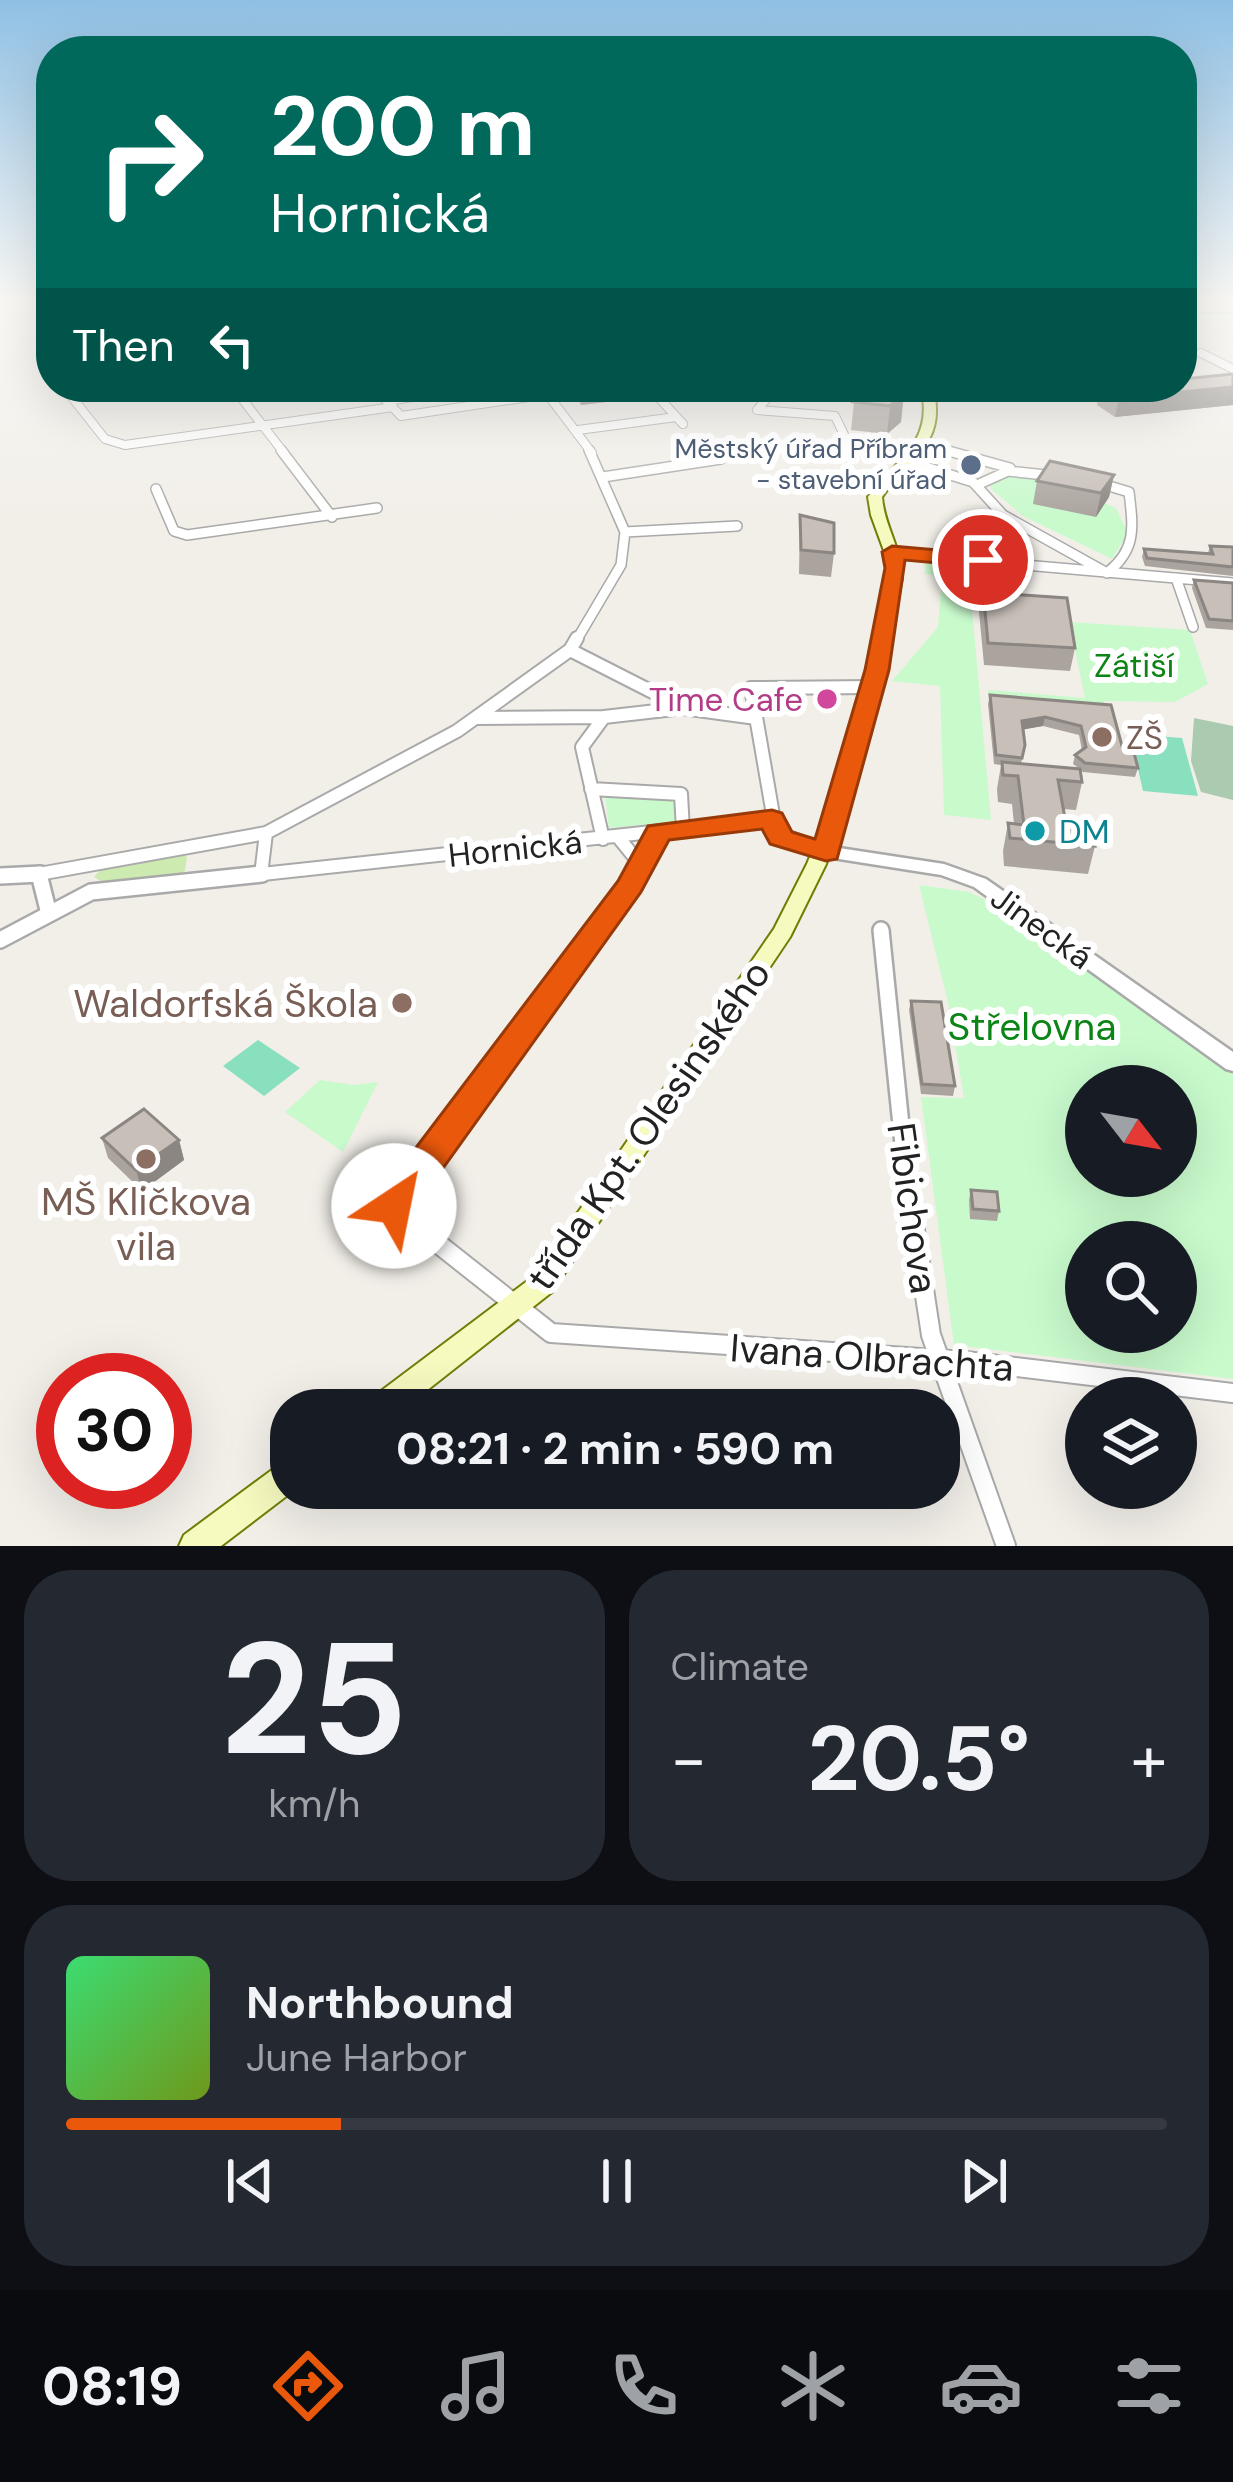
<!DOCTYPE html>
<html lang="en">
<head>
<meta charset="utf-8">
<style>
  body { margin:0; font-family:"DM Sans",sans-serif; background:#242831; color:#f1f3f6; height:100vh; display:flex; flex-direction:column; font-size:45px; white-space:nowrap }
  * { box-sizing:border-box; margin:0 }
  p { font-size:39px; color:#9ea1a6 }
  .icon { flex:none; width:66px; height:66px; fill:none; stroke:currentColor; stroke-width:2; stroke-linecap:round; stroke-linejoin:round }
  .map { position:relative; height:1546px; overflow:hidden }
  .details { display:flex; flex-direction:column; gap:24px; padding:24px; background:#0d0f14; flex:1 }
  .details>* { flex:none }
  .hud { position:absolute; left:36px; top:36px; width:1161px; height:366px; border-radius:48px; box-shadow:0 12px 48px #0002; background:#00695c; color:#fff; overflow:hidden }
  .needle { width:78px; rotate:121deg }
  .fabs { position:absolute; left:1065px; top:1065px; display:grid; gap:24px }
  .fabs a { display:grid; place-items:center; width:132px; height:132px; border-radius:50%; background:#171b24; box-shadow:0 12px 48px #0002; font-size:60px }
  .speed { position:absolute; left:36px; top:1353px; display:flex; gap:24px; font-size:60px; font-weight:700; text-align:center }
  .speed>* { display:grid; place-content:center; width:156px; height:156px; border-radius:50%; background:#171b24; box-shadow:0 12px 48px #0002; line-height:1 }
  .speed .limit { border:18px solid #d22; background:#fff; color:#111 }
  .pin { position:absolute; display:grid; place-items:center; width:102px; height:102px; color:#fff; margin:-51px; border:6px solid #fff; border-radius:50%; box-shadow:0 3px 12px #0007 }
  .me { position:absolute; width:132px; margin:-66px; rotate:34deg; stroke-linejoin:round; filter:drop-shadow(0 0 9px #0008) }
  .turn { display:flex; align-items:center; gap:42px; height:252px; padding:0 36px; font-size:54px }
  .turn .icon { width:156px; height:156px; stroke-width:2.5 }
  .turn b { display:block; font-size:84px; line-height:102px }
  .then { display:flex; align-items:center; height:114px; padding:0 36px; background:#0003; gap:24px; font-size:45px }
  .big { font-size:90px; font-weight:700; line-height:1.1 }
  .details .widget { flex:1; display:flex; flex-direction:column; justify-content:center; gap:18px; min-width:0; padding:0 42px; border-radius:48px; background:#242831 }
  .details .dial { align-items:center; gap:0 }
  .dial b { font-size:156px; line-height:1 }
  .song { display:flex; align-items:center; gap:36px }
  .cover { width:144px; height:144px; border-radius:18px; background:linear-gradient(135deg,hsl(140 70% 55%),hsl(80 70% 35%)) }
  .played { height:12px; border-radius:6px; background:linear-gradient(90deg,#ea580c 25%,#363941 25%) }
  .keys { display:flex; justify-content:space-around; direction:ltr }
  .heat { display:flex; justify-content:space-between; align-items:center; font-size:66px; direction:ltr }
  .details .tiles { flex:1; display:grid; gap:24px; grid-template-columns:1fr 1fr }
  .widget:last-child { grid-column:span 2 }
  .trip { position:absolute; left:270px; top:1389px; width:690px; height:120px; border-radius:48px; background:#171b24; box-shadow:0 12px 48px #0002; font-weight:700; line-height:120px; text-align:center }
  .tabs { display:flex; height:192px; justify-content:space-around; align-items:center; background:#090b0e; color:#9ea1a6 }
  .tabs .icon { width:84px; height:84px }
  .tabs .selected { color:#ea580c }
  .tabs b { font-size:54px; color:#f1f3f6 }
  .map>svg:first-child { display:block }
  .grass { fill:#cdebb0 }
  .cemetery { fill:#aacbaf }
  .park { fill:#c8facc; fill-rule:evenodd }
  .pitch { fill:#88e0be }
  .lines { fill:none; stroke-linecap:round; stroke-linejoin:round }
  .stream { stroke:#aad3df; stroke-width:3 }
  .minor-far4-casing { stroke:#a9a9a9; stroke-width:10 }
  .minor-far3-casing { stroke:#a9a9a9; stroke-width:12 }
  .minor-far2-casing { stroke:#a9a9a9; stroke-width:16 }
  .minor-far1-casing { stroke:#a9a9a9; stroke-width:20 }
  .minor-casing { stroke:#a9a9a9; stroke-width:22 }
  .tertiary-casing { stroke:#a9a9a9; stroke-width:5 }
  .secondary-casing { stroke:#707d05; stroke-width:4 }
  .primary-casing { stroke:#a06b00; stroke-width:5 }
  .minor-far4 { stroke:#fff; stroke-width:8 }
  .minor-far3 { stroke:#fff; stroke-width:9 }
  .minor-far2 { stroke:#fff; stroke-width:12 }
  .minor-far1 { stroke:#fff; stroke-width:15 }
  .minor { stroke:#fff; stroke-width:18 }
  .tertiary { fill:#fff; fill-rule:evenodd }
  .secondary { fill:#f7fabf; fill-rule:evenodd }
  .primary { fill:#fcd6a4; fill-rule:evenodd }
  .wall { fill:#aba49e; fill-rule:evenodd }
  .shaded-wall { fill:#8b8681 }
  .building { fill:#c7bfb8; stroke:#8b8681; stroke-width:3 }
  .route { fill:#ea580c; stroke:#983908; stroke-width:3 }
  .service-dot { fill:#5c6f8a; stroke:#fff; stroke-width:4.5 }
  .hotel-dot { fill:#d1479c; stroke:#fff; stroke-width:4.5 }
  .education-dot { fill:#8d6e63; stroke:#fff; stroke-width:4.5 }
  .culture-dot { fill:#0f9aa8; stroke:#fff; stroke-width:4.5 }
  .labels { text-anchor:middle; stroke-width:12; stroke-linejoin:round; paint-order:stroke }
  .far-service-label { font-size:27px; fill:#4e5e75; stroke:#fff; text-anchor:end }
  .park-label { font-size:33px; fill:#0c8416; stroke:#fff }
  .hotel-label { font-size:33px; fill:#b23c85; stroke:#fff; text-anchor:end }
  .education-label { font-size:33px; fill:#785e54; stroke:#fff; text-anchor:start }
  .culture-label { font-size:33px; fill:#0d838f; stroke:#fff; text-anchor:start }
  .street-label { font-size:33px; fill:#222; stroke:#fff }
  .near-education-label { font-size:39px; fill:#785e54; stroke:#fff; text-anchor:end }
  .near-park-label { font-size:39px; fill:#0c8416; stroke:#fff }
  .near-street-label { font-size:39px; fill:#222; stroke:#fff }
</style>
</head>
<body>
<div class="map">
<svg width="1233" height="1546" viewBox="0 0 1233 1546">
  <rect width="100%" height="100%" fill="#f2efe9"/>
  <path class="grass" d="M 179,853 L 187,857 L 185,871 L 177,876 L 104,883 L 94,877 L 104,866 Z"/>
  <path class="cemetery" d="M 1194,718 L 1233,726 L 1233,800 L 1201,792 L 1191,761 Z"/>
  <path class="park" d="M 1008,475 L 1043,477 L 1116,508 L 1128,533 L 1112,559 L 1023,516 L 990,488 L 992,482 Z
    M 933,562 L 968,565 L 991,820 L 944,815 L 940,686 L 892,681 L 938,627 L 942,576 L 925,574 L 925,564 Z
    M 1069,622 L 1190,630 L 1208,684 L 1175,702 L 1104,701 L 1105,711 L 990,702 L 988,690 L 1085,698 Z
    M 605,794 L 678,796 L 676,822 L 609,828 Z
    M 919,885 L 969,892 L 997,905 L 1233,1074 L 1233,1379 L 954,1345 L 921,1097 L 964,1098 L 948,1002 ZM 1086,1086 L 1176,1086 L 1176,1176 L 1086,1176 ZM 1086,1242 L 1176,1242 L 1176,1332 L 1086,1332 Z
    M 320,1080 L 354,1085 L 378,1082 L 343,1152 L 285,1112 Z"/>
  <path class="pitch" d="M 1130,734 L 1182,738 L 1198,796 L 1143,791 Z
    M 258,1040 L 300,1068 L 264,1096 L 223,1066 Z"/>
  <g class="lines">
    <path class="stream" d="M 1182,313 L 1233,313"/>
    <g class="minor-far4-casing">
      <path id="minor-far4" d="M 1201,353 L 1233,369
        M 64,387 L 105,439 L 125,445 L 393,407
        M 233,387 L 284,453
        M 373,387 L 401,416 L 549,394
        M 542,387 L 592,453
        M 649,387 L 683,424
        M 387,401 L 477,387
        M 757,410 L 835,416 L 848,443 L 881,453
        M 757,410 L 777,387
        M 578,430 L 676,417
        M 921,444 L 956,453"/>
    </g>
    <g class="minor-far3-casing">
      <path id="minor-far3" d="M 281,450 L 332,517
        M 872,450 L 973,482 L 1003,515 L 1107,573
        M 945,450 L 1010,468
        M 603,477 L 721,459
        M 1099,483 L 1129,492 C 1133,526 1137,549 1108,572
        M 977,485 L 1008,471 L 1055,476
        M 156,489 L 174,531 L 187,535 L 377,508
        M 625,532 L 737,526
        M 893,552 L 993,562
        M 1013,564 L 1233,583
        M 1176,578 L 1193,627
        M 576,641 L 621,565 L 625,532 L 589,450"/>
    </g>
    <g class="minor-far2-casing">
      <path id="minor-far2" d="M 570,650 L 682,707
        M 476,718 L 604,717 L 683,708 L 756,718
        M 591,789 L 681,794 L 683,830
        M 618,837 L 640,864
        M 603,839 L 582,747 L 604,717
        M 826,852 L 776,832 L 751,688 L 873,687
        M 261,875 L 266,833
        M 0,876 L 39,874 L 266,833 L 457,731 L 570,650 L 577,638
        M 234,877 L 772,819
        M 635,877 L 658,833"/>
    </g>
    <g class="minor-far1-casing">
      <path id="minor-far1" d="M 39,874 L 49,914
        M 0,876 L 41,874
        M 881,930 L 906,1174
        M 0,940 L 91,892 L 262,874
        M 414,1174 L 637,874"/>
    </g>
    <g class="minor-casing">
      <path id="minor" d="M 416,1171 L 393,1201 L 398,1212 L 551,1333 L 966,1361 L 1233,1393
        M 906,1171 L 931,1335 L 1006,1546"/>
    </g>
    <g class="tertiary-casing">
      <path id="tertiary" d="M 826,846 L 944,864 L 986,879 L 1233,1052 L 1233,1071 L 1226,1069 L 974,887 L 941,875 L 820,856 L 817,852 L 820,848 Z"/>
    </g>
    <g class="secondary-casing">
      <path id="secondary" d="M 929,395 L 935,398 C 943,446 906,462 882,497 C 884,526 902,549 902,578 L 881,689 L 852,796 L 826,864 L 790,937 L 552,1292 L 402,1410 L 365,1410 L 369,1400 L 534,1276 L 774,929 L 807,864 L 834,796 L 856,725 L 883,610 L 888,578 L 887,559 L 871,515 L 868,497 C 893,463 930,445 923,398 Z
        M 291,1459 L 291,1488 L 297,1488 L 221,1546 L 179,1546 L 184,1535 L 280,1464 Z"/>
    </g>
    <g class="primary-casing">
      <path id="primary" d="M 886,387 L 1125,390 L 1132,394 L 1125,398 L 893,391 Z"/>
    </g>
    <use href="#minor-far4" class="minor-far4"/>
    <use href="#minor-far3" class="minor-far3"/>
    <use href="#minor-far2" class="minor-far2"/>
    <use href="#minor-far1" class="minor-far1"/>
    <use href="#minor" class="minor"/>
    <use href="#tertiary" class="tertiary"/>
    <use href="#secondary" class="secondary"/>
    <use href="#primary" class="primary"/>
  </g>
  <path class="wall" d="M 1233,374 L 1233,405 L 1115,417 L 1097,405 L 1100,387 L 1182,387 Z
    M 568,387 L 641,387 L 641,388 L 623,394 L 623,400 L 581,405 Z
    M 902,388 L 901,422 L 887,434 L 851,430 L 854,402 Z
    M 1114,475 L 1109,497 L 1096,517 L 1033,504 L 1037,481 Z
    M 800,515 L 834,553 L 831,577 L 799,574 Z
    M 1210,546 L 1233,547 L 1233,576 L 1145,566 L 1142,557 L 1144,549 L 1208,553 Z
    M 979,547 L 1028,552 L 1023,585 L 1007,583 L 1008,594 L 1075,648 L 1070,671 L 984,665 L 975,569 Z
    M 1194,580 L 1233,583 L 1233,630 L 1206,628 L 1192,588 Z
    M 990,695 L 1111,705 L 1122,746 L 1138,768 L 1135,777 L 1083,772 L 1080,770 L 1082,782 L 1076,810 L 1063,809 L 1067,829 L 1095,846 L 1088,874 L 1004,866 L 1003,851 L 1008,823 L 1014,824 L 1012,804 L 998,802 L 997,789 L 1001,765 L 994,764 L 988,704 ZM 1043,726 L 1079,735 L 1082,750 L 1075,755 L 1073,764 L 1080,769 L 1021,764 L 1025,745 L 1023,729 Z
    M 911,1001 L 955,1086 L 953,1096 L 921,1094 L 909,1010 Z
    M 102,1138 L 179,1140 L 184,1160 L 142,1191 L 108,1158 Z
    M 971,1190 L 999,1211 L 997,1221 L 970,1219 L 969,1200 Z"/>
  <path class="shaded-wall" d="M 581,387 L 641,387 L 641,388 L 623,394 L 623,400 L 581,405 Z
    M 1233,387 L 1233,405 L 1115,417 L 1119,398 Z
    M 902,388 L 901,398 L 904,394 L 901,422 L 887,434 L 890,406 L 897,393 Z
    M 1114,475 L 1109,497 L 1096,517 L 1101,493 Z
    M 1045,717 L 1043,726 L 1021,730 L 1022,721 Z
    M 179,1140 L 184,1160 L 142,1191 L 136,1170 Z"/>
  <path class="building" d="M 1233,374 L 1233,387 L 1119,398 L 1102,387 L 1182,387 L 1182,379 Z
    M 875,387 L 902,388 L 897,393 L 904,394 L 890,406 L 854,402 Z
    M 1050,461 L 1114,475 L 1101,493 L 1037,481 Z
    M 800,515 L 834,523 L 834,553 L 801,550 Z
    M 1210,546 L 1233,547 L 1233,567 L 1147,558 L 1144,549 L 1213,554 Z
    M 979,547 L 1028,552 L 1027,563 L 1004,561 L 1008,594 L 1067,598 L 1075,648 L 988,643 Z
    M 1194,580 L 1233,583 L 1233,621 L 1209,619 Z
    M 990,695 L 1111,705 L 1122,746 L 1134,753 L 1138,768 L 1085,763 L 1075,755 L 1086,747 L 1081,726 L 1045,717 L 1022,721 L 1025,745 L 1022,758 L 996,755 Z
    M 1002,762 L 1080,769 L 1082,782 L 1058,780 L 1067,829 L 1092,831 L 1095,846 L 1010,838 L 1008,823 L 1024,825 L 1018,776 L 1003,775 Z
    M 911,1001 L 941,1002 L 955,1086 L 922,1084 Z
    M 144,1109 L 179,1140 L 136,1170 L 102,1138 Z
    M 971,1190 L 997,1192 L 999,1211 L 973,1209 Z"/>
  <linearGradient id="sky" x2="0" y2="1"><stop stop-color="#8fc0e4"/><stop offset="0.58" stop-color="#f9f8f5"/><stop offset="1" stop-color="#f9f8f5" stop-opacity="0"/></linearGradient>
  <rect width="1233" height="519" fill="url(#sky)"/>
  <path class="route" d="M 892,546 L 983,554 L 994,560 L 983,567 L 905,560 L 889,670 L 837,859 L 826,861 L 770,844 L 762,829 L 669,840 L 641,892 L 408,1217 L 394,1222 L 380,1217 L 375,1206 L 380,1195 L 618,881 L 648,826 L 772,810 L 782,813 L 792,832 L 815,839 L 865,670 L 885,568 L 882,552 Z"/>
  <circle class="service-dot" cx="971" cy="465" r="12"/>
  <circle class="hotel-dot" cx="827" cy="699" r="12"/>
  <g class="education-dot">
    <circle cx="1102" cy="737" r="12"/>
    <circle cx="402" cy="1003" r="12"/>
    <circle cx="146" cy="1159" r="12"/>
  </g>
  <circle class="culture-dot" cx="1035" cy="831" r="12"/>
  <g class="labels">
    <g class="far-service-label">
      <text x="947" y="458">Městský úřad Příbram<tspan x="947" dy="31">- stavební úřad</tspan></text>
    </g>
    <g class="park-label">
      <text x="1134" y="677">Zátiší</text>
    </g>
    <g class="hotel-label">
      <text x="803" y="711">Time Cafe</text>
    </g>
    <g class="education-label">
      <text x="1126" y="749">ZŠ</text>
    </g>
    <g class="culture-label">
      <text x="1059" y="843">DM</text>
    </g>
    <g class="street-label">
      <text transform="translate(515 848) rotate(-6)" y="12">Hornická</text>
      <text transform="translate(1042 927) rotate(36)" y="12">Jinecká</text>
    </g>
    <g class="near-education-label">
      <text x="378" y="1017">Waldorfská Škola</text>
      <text x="146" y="1215" text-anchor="middle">MŠ Kličkova<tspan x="146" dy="45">vila</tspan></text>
    </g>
    <g class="near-park-label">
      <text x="1032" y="1040">Střelovna</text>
    </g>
    <g class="near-street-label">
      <text transform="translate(648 1125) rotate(-55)" y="14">třída Kpt. Olesinského</text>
      <text transform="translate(913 1208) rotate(82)" y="14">Fibichova</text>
      <text transform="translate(872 1357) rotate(4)" y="14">Ivana Olbrachta</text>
    </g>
  </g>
</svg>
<div class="fabs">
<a><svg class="needle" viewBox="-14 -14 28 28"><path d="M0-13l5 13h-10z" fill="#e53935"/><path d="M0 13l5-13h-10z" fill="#9ea1a6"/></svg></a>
<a><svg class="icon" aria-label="search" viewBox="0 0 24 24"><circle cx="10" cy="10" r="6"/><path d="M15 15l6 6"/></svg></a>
<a><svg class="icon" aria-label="layers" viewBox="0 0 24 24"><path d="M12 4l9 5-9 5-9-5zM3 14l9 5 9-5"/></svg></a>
</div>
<div class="speed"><div class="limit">30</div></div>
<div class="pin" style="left:983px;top:560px;background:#d93025"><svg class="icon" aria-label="arrive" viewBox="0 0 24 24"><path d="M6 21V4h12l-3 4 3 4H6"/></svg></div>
<svg class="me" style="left:394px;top:1206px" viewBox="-20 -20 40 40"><circle r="19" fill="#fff"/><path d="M0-13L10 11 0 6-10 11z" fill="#ea580c"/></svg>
<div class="trip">08:21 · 2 min · 590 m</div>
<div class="hud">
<div class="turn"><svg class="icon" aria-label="right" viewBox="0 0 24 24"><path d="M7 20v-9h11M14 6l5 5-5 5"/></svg><div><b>200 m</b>Hornická</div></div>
<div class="then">Then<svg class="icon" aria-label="left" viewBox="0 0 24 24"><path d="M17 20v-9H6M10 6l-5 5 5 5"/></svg></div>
</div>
</div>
<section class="details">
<div class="tiles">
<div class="widget dial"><b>25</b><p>km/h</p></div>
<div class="widget"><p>Climate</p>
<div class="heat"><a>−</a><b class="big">20.5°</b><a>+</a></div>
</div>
<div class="widget">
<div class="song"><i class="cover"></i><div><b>Northbound</b><p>June Harbor</p></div></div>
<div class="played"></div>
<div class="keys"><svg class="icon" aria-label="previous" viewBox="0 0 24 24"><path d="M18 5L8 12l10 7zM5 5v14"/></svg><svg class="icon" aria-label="pause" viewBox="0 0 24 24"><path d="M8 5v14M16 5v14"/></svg><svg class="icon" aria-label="next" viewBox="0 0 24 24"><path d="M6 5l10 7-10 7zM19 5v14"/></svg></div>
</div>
</div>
</section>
<nav class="tabs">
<b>08:19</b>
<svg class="icon selected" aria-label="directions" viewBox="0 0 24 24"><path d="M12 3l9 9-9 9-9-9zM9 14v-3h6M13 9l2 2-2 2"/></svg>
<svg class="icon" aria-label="music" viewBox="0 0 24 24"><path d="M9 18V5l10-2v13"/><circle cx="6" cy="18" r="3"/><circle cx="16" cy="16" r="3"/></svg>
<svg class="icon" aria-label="phone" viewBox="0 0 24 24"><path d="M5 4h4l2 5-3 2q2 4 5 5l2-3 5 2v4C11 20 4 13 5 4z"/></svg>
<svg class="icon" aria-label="climate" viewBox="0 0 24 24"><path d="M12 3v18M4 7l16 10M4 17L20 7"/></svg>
<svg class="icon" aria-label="car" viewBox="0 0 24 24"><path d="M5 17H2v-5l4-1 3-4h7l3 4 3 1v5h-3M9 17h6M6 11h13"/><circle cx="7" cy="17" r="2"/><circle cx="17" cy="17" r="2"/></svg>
<svg class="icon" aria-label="filters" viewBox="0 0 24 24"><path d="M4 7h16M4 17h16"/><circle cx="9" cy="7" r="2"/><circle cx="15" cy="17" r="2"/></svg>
</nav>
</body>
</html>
